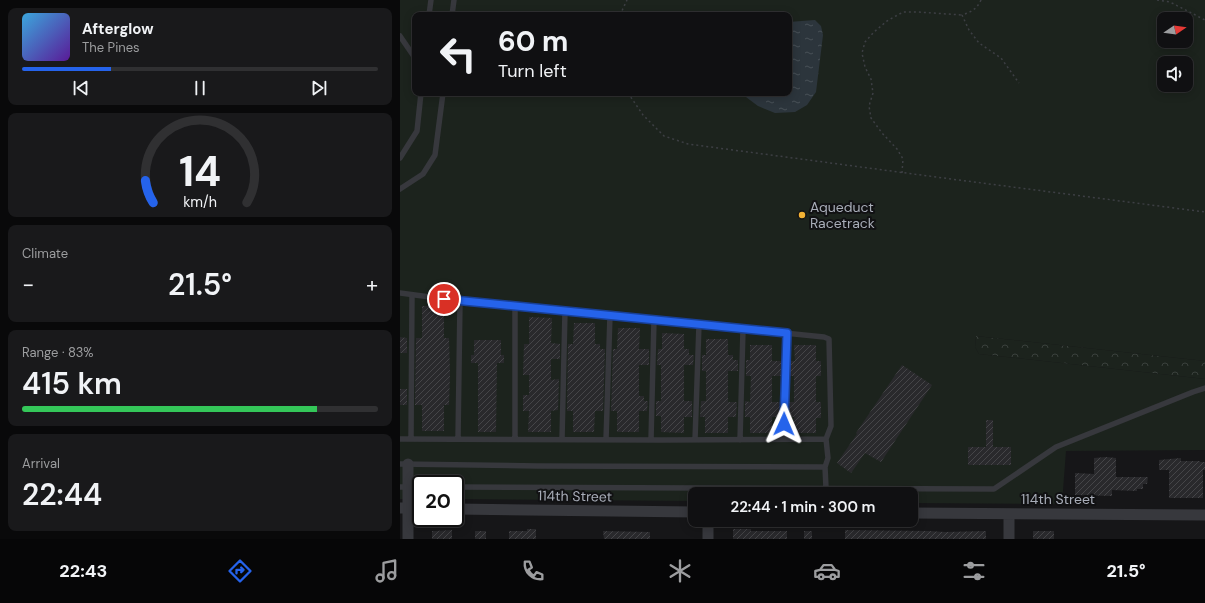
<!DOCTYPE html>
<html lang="en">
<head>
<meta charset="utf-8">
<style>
  body { margin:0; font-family:"DM Sans",sans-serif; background:#19191b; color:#f1f3f6; height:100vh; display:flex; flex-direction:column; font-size:15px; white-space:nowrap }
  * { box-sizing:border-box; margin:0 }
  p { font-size:13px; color:#9c9d9f }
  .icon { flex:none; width:22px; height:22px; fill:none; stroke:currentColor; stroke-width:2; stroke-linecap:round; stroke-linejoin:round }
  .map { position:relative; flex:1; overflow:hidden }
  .drawer { display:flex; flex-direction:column; gap:8px; padding:8px; background:#09090a; width:400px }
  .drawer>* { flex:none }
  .top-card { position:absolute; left:12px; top:12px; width:380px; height:84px; border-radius:8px; box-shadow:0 2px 10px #0003,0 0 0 1px #303032; background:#101012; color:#f1f3f6; overflow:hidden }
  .needle { width:26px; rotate:77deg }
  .controls { position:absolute; left:757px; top:12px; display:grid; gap:8px }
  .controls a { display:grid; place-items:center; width:36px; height:36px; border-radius:8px; background:#101012; box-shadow:0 2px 10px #0003,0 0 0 1px #303032; font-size:20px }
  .speed { position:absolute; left:12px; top:475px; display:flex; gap:8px; font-size:20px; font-weight:700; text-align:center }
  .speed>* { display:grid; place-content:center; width:52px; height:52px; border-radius:50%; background:#101012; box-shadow:0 2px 10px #0003,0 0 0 1px #303032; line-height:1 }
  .speed .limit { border:2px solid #111; border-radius:6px; background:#fff; color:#111 }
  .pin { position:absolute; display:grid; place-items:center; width:34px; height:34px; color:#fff; margin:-17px; border:2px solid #fff; border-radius:50%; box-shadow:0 1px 4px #0007 }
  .me { position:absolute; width:44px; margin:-22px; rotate:1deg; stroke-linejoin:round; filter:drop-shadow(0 0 3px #0008) }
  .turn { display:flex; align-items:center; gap:14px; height:84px; padding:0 20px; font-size:18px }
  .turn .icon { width:52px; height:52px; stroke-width:2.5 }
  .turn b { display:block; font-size:28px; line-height:34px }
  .big { font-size:30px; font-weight:600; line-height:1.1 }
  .drawer .card { flex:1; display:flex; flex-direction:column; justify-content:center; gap:6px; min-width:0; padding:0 14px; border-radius:8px; background:#19191b }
  .drawer .dial { align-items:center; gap:0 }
  .dial svg { height:104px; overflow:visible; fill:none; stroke:#303032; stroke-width:7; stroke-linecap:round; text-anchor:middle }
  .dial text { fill:#f1f3f6; stroke:none }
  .song { display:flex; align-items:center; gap:12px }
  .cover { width:48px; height:48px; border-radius:6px; background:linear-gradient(135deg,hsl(200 70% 55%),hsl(270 70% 35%)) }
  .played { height:4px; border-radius:2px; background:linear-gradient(90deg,#2563eb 25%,#303032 25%) }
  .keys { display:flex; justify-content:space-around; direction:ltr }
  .heat { display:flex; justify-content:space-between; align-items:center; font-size:22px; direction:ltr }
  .charge { height:6px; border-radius:3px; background:linear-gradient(90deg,#34c759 83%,#303032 0) }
  .trip { position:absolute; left:288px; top:487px; width:230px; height:40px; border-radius:8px; background:#101012; box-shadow:0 2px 10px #0003,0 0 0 1px #303032; font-weight:600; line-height:40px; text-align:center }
  .dock { display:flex; height:64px; justify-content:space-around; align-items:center; background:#060607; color:#9c9d9f }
  .dock .icon { width:28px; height:28px }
  .dock .on { color:#2563eb }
  .dock b { font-size:18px; color:#f1f3f6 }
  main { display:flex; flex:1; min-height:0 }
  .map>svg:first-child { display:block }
  .forest { fill:url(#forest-crowns) }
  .park { fill:#1c231d; fill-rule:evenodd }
  .water { fill:url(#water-ripples) }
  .building { fill:url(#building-hatch) }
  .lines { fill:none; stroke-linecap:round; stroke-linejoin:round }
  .path { stroke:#3d3f44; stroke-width:1.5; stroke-dasharray:2 3; stroke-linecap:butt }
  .service { stroke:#37383d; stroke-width:5.5 }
  .minor { stroke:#37383d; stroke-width:11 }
  .route-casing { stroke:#184099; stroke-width:10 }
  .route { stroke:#2563eb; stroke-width:7 }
  .poi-dot { fill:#f2b134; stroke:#111113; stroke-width:1.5 }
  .labels { text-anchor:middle; stroke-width:4; stroke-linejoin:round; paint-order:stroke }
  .poi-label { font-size:14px; fill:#a8adb8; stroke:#111113; text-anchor:start }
  .street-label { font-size:14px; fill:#a8adb8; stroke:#111113 }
</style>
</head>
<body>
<main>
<section class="drawer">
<div class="card">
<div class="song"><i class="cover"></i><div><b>Afterglow</b><p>The Pines</p></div></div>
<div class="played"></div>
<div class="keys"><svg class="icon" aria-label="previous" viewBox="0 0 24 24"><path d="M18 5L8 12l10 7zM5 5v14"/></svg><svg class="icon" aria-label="pause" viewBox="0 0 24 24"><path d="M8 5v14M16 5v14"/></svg><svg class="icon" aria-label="next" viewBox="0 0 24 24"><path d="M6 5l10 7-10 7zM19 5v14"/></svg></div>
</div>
<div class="card dial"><svg viewBox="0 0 100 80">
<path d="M14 69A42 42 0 1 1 86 69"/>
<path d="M14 69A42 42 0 0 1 8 52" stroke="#2563eb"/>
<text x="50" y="56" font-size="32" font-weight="700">14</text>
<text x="50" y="72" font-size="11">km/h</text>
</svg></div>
<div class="card"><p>Climate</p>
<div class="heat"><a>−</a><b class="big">21.5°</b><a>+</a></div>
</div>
<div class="card"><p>Range · 83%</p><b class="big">415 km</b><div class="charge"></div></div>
<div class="card"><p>Arrival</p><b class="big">22:44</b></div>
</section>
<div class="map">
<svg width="805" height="539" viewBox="0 0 805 539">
  <defs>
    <pattern id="forest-crowns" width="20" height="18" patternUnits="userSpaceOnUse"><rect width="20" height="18" fill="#1c231d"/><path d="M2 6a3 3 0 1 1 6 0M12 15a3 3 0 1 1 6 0" fill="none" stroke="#3a403c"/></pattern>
    <pattern id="water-ripples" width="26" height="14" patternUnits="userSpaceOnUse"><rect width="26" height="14" fill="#2c353c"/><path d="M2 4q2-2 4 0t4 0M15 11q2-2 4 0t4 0" fill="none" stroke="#485056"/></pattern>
    <pattern id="building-hatch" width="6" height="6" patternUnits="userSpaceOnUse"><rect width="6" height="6" fill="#29292c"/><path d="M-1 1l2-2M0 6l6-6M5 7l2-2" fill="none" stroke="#454548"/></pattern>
  </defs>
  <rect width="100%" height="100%" fill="#161618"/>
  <path class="forest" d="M 576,336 L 805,361 L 805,379 L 579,354 L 575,347 Z"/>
  <path class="park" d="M 0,0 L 805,0 L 805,361 L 576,336 L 575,347 L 579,354 L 805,379 L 805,450 L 666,451 L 662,504 L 511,503 L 511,494 L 295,494 L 295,501 L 55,499 L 55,484 L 21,484 L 21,499 L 0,499 ZM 15,15 L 389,15 L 389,93 L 15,93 ZM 764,19 L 786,19 L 786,41 L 764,41 ZM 764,63 L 786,63 L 786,85 L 764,85 Z"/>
  <path class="water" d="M 415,20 L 421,26 L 423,35 L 416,92 L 407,105 L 395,112 L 375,113 L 358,106 L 346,97 L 343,93 L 389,93 L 389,22 Z"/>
  <path class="building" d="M 22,306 L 44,306 L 44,338 L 49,338 L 50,374 L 49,405 L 44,405 L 44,431 L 22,431 L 22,405 L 15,405 L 16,338 L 22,338 Z
    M 129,317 L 152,318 L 151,343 L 160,344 L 160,359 L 151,359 L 151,380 L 159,379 L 158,410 L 151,411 L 151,432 L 128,432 L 129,411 L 123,411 L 123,395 L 129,395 L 129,375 L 123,375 L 124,344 L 129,344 Z
    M 174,323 L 195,323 L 195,344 L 200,344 L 200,349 L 205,349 L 203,411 L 195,411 L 194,432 L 173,432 L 173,411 L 167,411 L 168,344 L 173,344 Z
    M 218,328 L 240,328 L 239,349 L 249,349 L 249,365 L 239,365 L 239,396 L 244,396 L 244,401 L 248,401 L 247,411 L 239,411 L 239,432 L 217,432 L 217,411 L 211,411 L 213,349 L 217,349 Z
    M 262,333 L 284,334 L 284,349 L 289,349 L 289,355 L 294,355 L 293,365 L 284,365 L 284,401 L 292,401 L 292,417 L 284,417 L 284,433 L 261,432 L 261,416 L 256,416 L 256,401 L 261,401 L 261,365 L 257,365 L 258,349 L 262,349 Z
    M 0,337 L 7,338 L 7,353 L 0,353 Z
    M 306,339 L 328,339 L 328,355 L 333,355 L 333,360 L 338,360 L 338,371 L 328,371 L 328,402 L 337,402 L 336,417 L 328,417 L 328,433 L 305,433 L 305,417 L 300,417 L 301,401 L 306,401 L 306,371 L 302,371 L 302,355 L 306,355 Z
    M 74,340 L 101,340 L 101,355 L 104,355 L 104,363 L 97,363 L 96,432 L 78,432 L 78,363 L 71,363 L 71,355 L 74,355 Z
    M 350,345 L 372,345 L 372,361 L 382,361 L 382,376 L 372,376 L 372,402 L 381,402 L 380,417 L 372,417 L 372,433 L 350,433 L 350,417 L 345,417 L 345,401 L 350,402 L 351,376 L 346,376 L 346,360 L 350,360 Z
    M 394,345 L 416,345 L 416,361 L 421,361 L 421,376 L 416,376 L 416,402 L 421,402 L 421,418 L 416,418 L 416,433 L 394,433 L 394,417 L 389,417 L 389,402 L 394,402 L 394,376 L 390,376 L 390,361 L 395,361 Z
    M 502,365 L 532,385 L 481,462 L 465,453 L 451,473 L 437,463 L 457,434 L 456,433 Z
    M 0,389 L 7,389 L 7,405 L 0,405 Z
    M 586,420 L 593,420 L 593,447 L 611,447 L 611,465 L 568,465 L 568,447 L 586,447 Z
    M 706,457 L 716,458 L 716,477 L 748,477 L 747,484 L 743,484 L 743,489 L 737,489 L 737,491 L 712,490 L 712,496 L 675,495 L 675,473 L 694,474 L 694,458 Z
    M 781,458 L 781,461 L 800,461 L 800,462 L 805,462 L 805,470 L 803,470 L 803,498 L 769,498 L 769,470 L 759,470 L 759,460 Z
    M 127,529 L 136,529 L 136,539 L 109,539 L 109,531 L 127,531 Z
    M 333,529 L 351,529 L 351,531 L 387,531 L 387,539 L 333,539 Z
    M 52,530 L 52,539 L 32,539 L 32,531 Z
    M 445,530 L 529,531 L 545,532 L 586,531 L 586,539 L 445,539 Z
    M 75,531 L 86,531 L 86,539 L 75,539 Z
    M 203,531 L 250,532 L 250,539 L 204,539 Z
    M 404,531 L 412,531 L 412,539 L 404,539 Z
    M 633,531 L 654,531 L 654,539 L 633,539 Z"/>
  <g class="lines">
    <path class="path" d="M 581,0 C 577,9 571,12 562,15 L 569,30 L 579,43 L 601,58 L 619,83
      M 757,0 L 770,2 L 805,20
      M 220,15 L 227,0
      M 228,93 L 243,115 L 264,136 L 288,144 L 551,179 L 805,212
      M 502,173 L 503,159 L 497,149 L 482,133 L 471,118 L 469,106 L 473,93 L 471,79 L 465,67 L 462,53 L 465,42 L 474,32 L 487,21 L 503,12 L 518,12 L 562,15"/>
    <path class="service" d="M 29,15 L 31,0
      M 52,15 L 54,0
      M 0,36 L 15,58
      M 0,158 L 17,131 L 21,93
      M 0,189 L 23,174 L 35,155 L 43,93
      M 0,293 L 45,299 L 424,337 L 429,339 L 431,426 L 426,439 L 261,440 L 0,439
      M 11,439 L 12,295
      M 58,439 L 60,301
      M 115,439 L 115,306
      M 162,439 L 165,311
      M 384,439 L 387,333
      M 206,440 L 210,315
      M 251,440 L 254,320
      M 295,440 L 299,324
      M 340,440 L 343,329
      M 0,464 L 138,466 L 425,467 L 426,488
      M 425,467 L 428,458 L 426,439
      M 0,487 L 21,487
      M 55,487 L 594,489 L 656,447 L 793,392 L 805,388"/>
    <path class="minor" d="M 8,464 L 8,539
      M 0,508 L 21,508
      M 55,509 L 295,512
      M 511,513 L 805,515
      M 308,539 L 308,520
      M 609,539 L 609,514"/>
  </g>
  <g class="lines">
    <g class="route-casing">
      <path id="route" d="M 44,299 L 387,333 L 384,424"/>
    </g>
    <use href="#route" class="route"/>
  </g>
  <circle class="poi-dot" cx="402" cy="215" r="4"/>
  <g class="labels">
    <g class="poi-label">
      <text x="410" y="212">Aqueduct<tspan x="410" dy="16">Racetrack</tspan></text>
    </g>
    <g class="street-label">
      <text transform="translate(175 496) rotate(1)" y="5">114th Street</text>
      <text x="658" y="504">114th Street</text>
    </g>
  </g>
</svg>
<div class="controls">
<a><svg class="needle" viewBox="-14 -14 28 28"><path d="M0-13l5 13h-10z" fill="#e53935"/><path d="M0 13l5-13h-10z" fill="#9c9d9f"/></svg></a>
<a><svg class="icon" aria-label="sound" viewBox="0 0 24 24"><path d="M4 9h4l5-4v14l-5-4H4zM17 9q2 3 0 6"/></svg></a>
</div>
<div class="speed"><div class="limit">20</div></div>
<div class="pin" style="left:44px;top:299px;background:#d93025"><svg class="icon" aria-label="arrive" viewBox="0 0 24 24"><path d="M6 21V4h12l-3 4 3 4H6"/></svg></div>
<svg class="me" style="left:384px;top:424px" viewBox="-20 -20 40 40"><path d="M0-17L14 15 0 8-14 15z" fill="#2563eb" stroke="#fff" stroke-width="4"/></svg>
<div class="trip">22:44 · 1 min · 300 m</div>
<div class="top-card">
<div class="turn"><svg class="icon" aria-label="left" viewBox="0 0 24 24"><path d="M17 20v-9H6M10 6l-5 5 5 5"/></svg><div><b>60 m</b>Turn left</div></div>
</div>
</div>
</main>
<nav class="dock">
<b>22:43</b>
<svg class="icon on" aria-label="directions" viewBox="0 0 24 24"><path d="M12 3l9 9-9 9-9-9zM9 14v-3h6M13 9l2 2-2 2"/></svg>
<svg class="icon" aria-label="music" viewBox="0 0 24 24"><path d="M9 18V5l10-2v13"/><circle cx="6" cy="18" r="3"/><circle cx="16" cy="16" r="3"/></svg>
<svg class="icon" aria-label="phone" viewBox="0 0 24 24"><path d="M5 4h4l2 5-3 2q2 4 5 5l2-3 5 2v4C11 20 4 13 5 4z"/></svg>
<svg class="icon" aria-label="climate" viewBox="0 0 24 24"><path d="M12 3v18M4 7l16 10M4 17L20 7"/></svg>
<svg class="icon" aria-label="car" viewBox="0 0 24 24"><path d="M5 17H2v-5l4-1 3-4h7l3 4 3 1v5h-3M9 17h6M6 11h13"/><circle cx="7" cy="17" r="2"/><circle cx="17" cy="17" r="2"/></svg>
<svg class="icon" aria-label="filters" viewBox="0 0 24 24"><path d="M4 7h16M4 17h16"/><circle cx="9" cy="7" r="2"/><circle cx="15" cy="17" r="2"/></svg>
<b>21.5°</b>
</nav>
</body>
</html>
